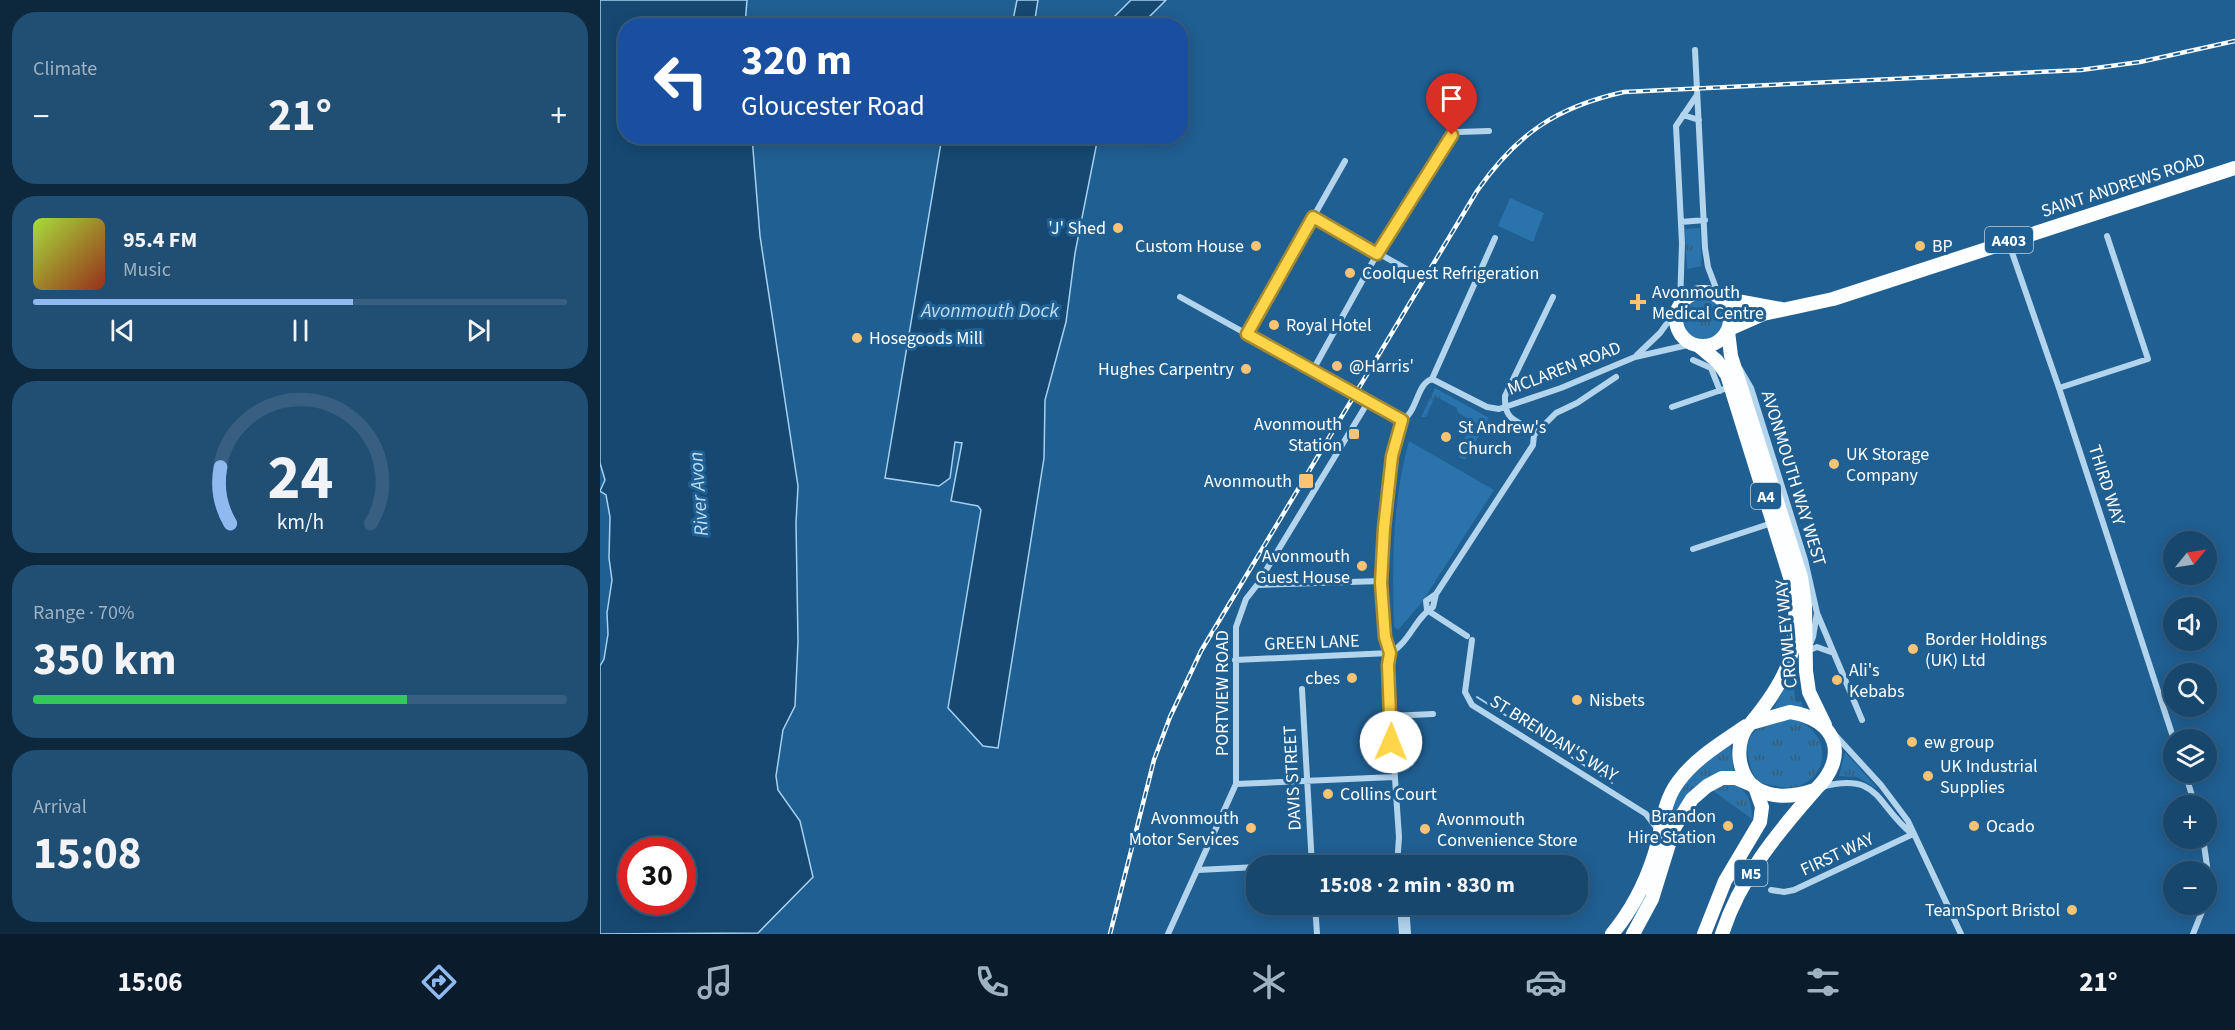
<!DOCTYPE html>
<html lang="en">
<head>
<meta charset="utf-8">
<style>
  body { margin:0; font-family:"Source Sans 3",sans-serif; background:#214e73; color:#f1f3f6; height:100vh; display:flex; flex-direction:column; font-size:22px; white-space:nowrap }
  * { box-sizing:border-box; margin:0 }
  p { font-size:20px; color:#9fb2c2 }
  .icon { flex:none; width:33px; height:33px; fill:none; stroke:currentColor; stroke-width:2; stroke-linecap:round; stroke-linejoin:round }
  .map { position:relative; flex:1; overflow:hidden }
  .sheet { display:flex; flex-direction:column; gap:12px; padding:12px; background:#0d273c; width:600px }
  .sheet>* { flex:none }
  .hud { position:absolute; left:18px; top:18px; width:570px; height:126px; border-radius:24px; box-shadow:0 3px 15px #0003,0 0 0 2px #365f81; background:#1a4fa0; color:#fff; overflow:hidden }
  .needle { width:39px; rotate:60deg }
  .fabs { position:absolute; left:1563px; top:531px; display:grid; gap:12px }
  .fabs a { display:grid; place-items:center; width:54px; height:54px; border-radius:50%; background:#18476e; box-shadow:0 3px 15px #0003,0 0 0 2px #365f81; font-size:30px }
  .speed { position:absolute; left:18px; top:837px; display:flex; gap:12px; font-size:30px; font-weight:700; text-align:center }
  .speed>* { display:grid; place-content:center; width:78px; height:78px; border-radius:50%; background:#18476e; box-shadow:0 3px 15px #0003,0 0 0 2px #365f81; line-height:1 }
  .speed .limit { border:9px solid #d22; background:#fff; color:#111 }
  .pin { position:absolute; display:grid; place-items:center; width:51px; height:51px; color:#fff; margin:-62px -26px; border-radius:50% 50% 50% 0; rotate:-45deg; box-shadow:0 0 6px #0007 }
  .pin .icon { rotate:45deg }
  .me { position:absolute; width:66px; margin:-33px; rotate:1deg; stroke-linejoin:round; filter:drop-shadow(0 0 4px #0008) }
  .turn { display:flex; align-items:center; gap:21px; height:126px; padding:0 24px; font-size:27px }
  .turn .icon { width:78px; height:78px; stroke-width:2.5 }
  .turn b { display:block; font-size:42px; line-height:51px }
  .big { font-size:45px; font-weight:700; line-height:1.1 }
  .sheet .widget { flex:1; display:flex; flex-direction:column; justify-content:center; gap:9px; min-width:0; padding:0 21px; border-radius:24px; background:#214e73 }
  .sheet .dial { align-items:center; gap:0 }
  .dial svg { height:156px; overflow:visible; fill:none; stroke:#365f81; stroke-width:7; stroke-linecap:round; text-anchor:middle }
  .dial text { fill:#f1f3f6; stroke:none }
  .song { display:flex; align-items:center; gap:18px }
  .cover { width:72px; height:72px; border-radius:9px; background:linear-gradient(135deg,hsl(80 70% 55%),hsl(10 70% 35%)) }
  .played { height:6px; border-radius:3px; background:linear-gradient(90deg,#90b9f0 60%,#365f81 60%) }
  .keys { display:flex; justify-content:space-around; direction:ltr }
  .heat { display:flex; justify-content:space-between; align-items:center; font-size:33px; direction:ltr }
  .charge { height:9px; border-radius:4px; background:linear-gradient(90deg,#34c759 70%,#365f81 0) }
  .trip { position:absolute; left:646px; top:855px; width:342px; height:60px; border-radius:24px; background:#18476e; box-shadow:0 3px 15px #0003,0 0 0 2px #365f81; font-weight:700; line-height:60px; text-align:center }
  .dock { display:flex; height:96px; justify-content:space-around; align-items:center; background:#0a1c2c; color:#9fb2c2 }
  .dock .icon { width:42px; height:42px }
  .dock .active { color:#90b9f0 }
  .dock b { font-size:27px; color:#f1f3f6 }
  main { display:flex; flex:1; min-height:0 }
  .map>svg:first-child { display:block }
  .grass { fill:url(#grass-tufts) }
  .park { fill:#2a73ab }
  .water { fill:#164871; stroke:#a6d0ef; stroke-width:1.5; fill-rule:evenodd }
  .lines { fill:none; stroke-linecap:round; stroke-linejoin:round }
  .stream { stroke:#a6d0ef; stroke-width:2 }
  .minor { stroke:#b2d4ed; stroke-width:6 }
  .trunk { stroke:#fcfeff; stroke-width:14 }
  .motorway { stroke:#fff; stroke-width:14 }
  .rail-casing { stroke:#fff; stroke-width:4.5 }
  .rail { stroke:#205f92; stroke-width:2; stroke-dasharray:7; stroke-linecap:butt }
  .route-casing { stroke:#a68a30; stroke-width:15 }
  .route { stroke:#ffd54a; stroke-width:10 }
  .poi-dot { fill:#fbc373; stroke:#205f92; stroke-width:2 }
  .labels { text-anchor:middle; stroke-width:6; stroke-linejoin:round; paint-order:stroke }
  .shield { fill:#205f92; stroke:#bccfde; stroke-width:1.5 }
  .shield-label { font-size:16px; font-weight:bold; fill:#fff }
  .street-label { font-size:18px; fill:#fff; stroke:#205f92 }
  .poi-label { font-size:18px; fill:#fff; stroke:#205f92; text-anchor:start }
  .water-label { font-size:20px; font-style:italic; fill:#beddf4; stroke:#205f92 }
</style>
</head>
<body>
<main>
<section class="sheet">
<div class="widget"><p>Climate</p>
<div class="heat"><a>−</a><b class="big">21°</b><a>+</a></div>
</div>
<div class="widget">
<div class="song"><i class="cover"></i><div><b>95.4 FM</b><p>Music</p></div></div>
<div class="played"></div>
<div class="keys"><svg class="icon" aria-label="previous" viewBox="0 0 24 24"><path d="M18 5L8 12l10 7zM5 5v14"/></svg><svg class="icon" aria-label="pause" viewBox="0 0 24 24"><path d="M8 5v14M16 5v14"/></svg><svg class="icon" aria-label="next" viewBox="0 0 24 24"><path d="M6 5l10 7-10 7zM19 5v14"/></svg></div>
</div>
<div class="widget dial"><svg viewBox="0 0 100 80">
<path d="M14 69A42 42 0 1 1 86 69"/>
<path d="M14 69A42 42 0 0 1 9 40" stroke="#90b9f0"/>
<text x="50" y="56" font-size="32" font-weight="700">24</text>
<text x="50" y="72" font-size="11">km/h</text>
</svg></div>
<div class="widget"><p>Range · 70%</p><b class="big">350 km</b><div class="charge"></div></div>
<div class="widget"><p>Arrival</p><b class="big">15:08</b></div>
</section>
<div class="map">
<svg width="1635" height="934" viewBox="0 0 1635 934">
  <defs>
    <pattern id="grass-tufts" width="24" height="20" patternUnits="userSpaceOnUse" patternTransform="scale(1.5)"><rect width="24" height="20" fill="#2a73ab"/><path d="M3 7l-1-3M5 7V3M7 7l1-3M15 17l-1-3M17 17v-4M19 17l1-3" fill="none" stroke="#3e5c72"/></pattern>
  </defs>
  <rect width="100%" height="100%" fill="#205f92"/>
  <path class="grass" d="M 1100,228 L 1102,266 L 1087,269 L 1085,229 Z
    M1082 319a21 21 0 1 1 42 0a21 21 0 1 1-42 0Z
    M 835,388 L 889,418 L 865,460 L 859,457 L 859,452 L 872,421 L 857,412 L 857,408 L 835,396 L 826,417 L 821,417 Z
    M 1188,681 L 1193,684 L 1196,702 L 1201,701 L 1203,707 L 1174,708 Z
    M 1189,717 C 1244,733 1225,798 1176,786 C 1170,785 1164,784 1159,781 C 1152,776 1151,768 1149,760 C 1141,729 1165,725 1189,717 Z
    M 1130,743 L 1134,772 L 1097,787 L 1041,911 L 1035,908 C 1046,875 1062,812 1081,786 C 1094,768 1113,756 1130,743 Z
    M 1245,752 L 1277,788 L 1276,788 L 1257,777 L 1239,776 Z
    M 1128,784 C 1147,786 1152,801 1152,819 L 1112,790 Z"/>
  <path class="park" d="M 910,198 L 944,213 L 933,242 L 898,226 Z
    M 809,441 L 894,490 L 822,602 L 798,630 L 794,627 C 792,564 792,502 809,441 Z"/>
  <path class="water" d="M 0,0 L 147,0 L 145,25 L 26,26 L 26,136 L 152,137 L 160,236 L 198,486 L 196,523 L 198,642 L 195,706 L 183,730 L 176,776 L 178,790 L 200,821 L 213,877 L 158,933 L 0,934 L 0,666 L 4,659 L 8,634 L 7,613 L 12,580 L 9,558 L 10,517 L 6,495 L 0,491 L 5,480 L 0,463 ZM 82,850 L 82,902 L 32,902 L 32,850 Z
    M 417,0 L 438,0 L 434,25 L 412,25 Z
    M 531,0 L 566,0 L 541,25 L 506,25 Z
    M 342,137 L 498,137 L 475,253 L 466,322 L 445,400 L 444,458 L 398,748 L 383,746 L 348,708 L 381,510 L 378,506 L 351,501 L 362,443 L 355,442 L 350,478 L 339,486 L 285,478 Z"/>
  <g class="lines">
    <path class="stream" d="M 877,697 L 1012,783"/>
    <path class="minor" d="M 1095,50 L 1105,248 L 1108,267 L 1119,296
      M 1083,115 L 1099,120
      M 713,217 L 812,272
      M 1081,222 L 1105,220
      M 1408,241 L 1459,388 L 1574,740
      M 580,297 L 802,420
      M 1080,305 L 1082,243 L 1076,126 L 1097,95
      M 647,334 L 745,161
      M 1037,355 L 1060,333 L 1078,308
      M 1093,360 L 1111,368 L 1120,391
      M 1140,369 L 1151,388 L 1205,560 L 1217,613 L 1213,637 L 1209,647
      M 713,370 L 777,254 L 852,135 L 858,132 L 889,131
      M 832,379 L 887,407 L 899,409 L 961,388 L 1035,357 L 1092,344
      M 1459,388 L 1548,359 L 1507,236
      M 1072,407 L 1130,387
      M 802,420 C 818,412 816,384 832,379 L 895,238
      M 934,435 C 922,418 904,426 905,396 L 953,297
      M 1093,549 L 1172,523
      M 657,585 L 781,581
      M 827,610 L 826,601 L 836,594 L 933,445 L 934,435 L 956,413 L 977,403 L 1016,377
      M 827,610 L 867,636
      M 1217,613 L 1262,720
      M 872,640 L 865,692 L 872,705 L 1046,814 L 1058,830
      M 1207,651 L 1217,647 L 1231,652
      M 635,660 L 790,653 C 810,642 815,618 833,607 L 836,594
      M 702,689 L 712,866
      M 791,716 L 833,714
      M 1236,736 L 1281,785 L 1308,821 L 1361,934
      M 1585,772 L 1595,806
      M 636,784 L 794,777
      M 1221,787 C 1280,771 1275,804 1312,834
      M 1603,838 L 1609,880 L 1606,899
      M 692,866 L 797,857
      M 797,866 L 799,837 L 788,676 L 790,653 L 785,637 L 781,583 L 784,528 L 792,456 L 802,420
      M 598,870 L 657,867
      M 1171,890 L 1184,892 L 1194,890 L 1313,834
      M 715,904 L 717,934
      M 800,904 L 802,934
      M 806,904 L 808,934
      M 568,934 L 636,784 L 636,627 L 646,599 L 657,585 L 768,402
      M 1593,934 L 1605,904"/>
    <path class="trunk" d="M1076 319a27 27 0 1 1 54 0a27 27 0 1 1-54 0Z
      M 1121,298 L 1181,309
      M 1129,329 L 1163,314 L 1233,299 L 1635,168
      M 1128,331 L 1131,356 L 1201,577 L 1205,605 L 1206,671 L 1209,692 L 1225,725
      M 1099,346 L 1117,361 L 1127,375 L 1194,590 C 1200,650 1189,677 1151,723
      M 1190,712 C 1237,719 1250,757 1215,790 C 1197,796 1176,799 1159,790 C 1136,778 1133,739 1151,723 Z
      M 1012,934 C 1031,911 1045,884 1054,856 C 1062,832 1062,803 1078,782 C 1095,758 1123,742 1146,726
      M 1033,934 L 1052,899 L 1074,828 L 1092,799 L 1107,786 L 1122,778 L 1136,778 L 1150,784"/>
    <path class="motorway" d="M 1104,934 L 1125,881 L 1160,822 L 1162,807 L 1155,787
      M 1122,934 C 1140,878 1177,833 1215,790"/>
    <g class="rail-casing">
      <path id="rail" d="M 510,934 L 554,760 L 570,717 L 601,651 L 877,191 C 917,134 956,107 1024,92 L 1481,70 L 1540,62 L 1635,41"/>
    </g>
    <use href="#rail" class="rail"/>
  </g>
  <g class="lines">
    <g class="route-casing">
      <path id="route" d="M 791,742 L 788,665 L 790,653 L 785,637 L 781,583 L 784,528 L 792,456 L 802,420 L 647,334 L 713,217 L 777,254 L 852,135"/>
    </g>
    <use href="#route" class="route"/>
  </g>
  <g class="poi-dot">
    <circle cx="518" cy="228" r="6"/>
    <circle cx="656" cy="246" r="6"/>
    <circle cx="1320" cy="246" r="6"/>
    <circle cx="750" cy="273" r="6"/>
    <path d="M1035 293h6v6h6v6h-6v6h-6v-6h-6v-6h6z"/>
    <circle cx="674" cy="325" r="6"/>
    <circle cx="257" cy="338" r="6"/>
    <circle cx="737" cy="366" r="6"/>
    <circle cx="646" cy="369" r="6"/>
    <rect x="748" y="428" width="12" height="12" rx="3"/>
    <circle cx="846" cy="437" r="6"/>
    <circle cx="1234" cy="464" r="6"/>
    <rect x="698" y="473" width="16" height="16" rx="3"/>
    <circle cx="762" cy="566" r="6"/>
    <circle cx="1313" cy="649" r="6"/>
    <circle cx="752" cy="678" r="6"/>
    <circle cx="1237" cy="680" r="6"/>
    <circle cx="977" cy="700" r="6"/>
    <circle cx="1312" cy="742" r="6"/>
    <circle cx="1328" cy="776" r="6"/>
    <circle cx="728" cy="794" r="6"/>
    <circle cx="1128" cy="826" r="6"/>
    <circle cx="1374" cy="826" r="6"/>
    <circle cx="651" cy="828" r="6"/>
    <circle cx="825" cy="829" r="6"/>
    <circle cx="1472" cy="910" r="6"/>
  </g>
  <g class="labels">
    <g class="shield">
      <rect x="1385" y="227" width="48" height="26" rx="4.5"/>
      <rect x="1151" y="483" width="30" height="26" rx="4.5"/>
      <rect x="1134.5" y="860" width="33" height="26" rx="4.5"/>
    </g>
    <g class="shield-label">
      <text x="1409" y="246">A403</text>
      <text x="1166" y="502">A4</text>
      <text x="1151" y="879">M5</text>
    </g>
    <g class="street-label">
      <text transform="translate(1523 185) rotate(-18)" y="6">SAINT ANDREWS ROAD</text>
      <text transform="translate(964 368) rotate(-21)" y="6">MCLAREN ROAD</text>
      <text transform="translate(1194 478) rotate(73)" y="6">AVONMOUTH WAY WEST</text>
      <text transform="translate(1507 485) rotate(72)" y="6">THIRD WAY</text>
      <text transform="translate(1186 634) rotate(-95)" y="6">CROWLEY WAY</text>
      <text transform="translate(712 642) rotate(-2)" y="6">GREEN LANE</text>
      <text transform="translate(622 693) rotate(-90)" y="6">PORTVIEW ROAD</text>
      <text transform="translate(954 738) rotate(32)" y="6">ST BRENDAN'S WAY</text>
      <text transform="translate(692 778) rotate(-93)" y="6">DAVIS STREET</text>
      <text transform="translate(1237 854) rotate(-25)" y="6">FIRST WAY</text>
    </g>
    <g class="poi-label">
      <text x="506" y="234" text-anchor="end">'J' Shed</text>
      <text x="644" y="252" text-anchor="end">Custom House</text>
      <text x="1332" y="252">BP</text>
      <text x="762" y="279">Coolquest Refrigeration</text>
      <text x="1052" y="298">Avonmouth<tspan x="1052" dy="21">Medical Centre</tspan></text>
      <text x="686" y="331">Royal Hotel</text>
      <text x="269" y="344">Hosegoods Mill</text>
      <text x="749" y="372">@Harris'</text>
      <text x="634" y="375" text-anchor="end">Hughes Carpentry</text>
      <text x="742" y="430" text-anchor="end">Avonmouth<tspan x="742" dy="21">Station</tspan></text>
      <text x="858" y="433">St Andrew's<tspan x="858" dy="21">Church</tspan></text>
      <text x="1246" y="460">UK Storage<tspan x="1246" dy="21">Company</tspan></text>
      <text x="692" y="487" text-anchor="end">Avonmouth</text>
      <text x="750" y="562" text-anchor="end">Avonmouth<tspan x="750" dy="21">Guest House</tspan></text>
      <text x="1325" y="645">Border Holdings<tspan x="1325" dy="21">(UK) Ltd</tspan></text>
      <text x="1249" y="676">Ali's<tspan x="1249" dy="21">Kebabs</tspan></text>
      <text x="740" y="684" text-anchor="end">cbes</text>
      <text x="989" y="706">Nisbets</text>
      <text x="1324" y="748">ew group</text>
      <text x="1340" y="772">UK Industrial<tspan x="1340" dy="21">Supplies</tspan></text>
      <text x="740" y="800">Collins Court</text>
      <text x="1116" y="822" text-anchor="end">Brandon<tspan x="1116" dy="21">Hire Station</tspan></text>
      <text x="639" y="824" text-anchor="end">Avonmouth<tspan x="639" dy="21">Motor Services</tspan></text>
      <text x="837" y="825">Avonmouth<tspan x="837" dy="21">Convenience Store</tspan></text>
      <text x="1386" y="832">Ocado</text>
      <text x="1460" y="916" text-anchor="end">TeamSport Bristol</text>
    </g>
    <g class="water-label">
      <text x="390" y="317">Avonmouth Dock</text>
      <text transform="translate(98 494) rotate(-94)" y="7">River Avon</text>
    </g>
  </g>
</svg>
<div class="fabs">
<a><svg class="needle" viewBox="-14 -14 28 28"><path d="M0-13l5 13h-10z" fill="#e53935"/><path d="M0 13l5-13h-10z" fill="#9fb2c2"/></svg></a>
<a><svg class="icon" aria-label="sound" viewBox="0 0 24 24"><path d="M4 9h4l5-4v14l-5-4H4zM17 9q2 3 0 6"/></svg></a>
<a><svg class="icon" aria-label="search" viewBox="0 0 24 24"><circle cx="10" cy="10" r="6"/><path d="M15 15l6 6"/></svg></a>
<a><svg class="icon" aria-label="layers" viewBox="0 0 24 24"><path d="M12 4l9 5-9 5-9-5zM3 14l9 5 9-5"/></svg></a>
<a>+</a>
<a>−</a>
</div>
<div class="speed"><div class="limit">30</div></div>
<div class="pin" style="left:852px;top:135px;background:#d93025"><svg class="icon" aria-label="arrive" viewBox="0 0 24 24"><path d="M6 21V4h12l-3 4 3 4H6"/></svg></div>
<svg class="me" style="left:791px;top:742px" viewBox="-20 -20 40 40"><circle r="19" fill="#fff"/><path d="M0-13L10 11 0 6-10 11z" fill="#ffd54a"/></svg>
<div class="trip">15:08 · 2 min · 830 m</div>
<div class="hud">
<div class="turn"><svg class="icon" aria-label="left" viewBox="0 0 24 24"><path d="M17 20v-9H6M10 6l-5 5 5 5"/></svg><div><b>320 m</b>Gloucester Road</div></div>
</div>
</div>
</main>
<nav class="dock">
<b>15:06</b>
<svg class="icon active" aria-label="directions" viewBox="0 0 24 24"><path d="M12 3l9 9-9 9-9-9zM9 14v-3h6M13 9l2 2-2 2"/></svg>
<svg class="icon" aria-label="music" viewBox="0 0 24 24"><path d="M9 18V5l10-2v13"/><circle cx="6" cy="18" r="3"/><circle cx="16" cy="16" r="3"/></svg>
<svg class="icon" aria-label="phone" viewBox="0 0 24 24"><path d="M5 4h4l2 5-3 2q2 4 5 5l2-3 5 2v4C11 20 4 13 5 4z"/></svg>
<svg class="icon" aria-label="climate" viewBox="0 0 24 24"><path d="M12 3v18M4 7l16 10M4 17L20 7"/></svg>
<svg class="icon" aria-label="car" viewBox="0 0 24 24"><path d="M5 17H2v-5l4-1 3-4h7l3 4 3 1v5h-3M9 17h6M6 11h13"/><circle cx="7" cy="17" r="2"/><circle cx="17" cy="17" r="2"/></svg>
<svg class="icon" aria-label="filters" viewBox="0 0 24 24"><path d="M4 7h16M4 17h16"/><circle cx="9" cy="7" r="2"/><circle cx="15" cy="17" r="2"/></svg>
<b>21°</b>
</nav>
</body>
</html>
